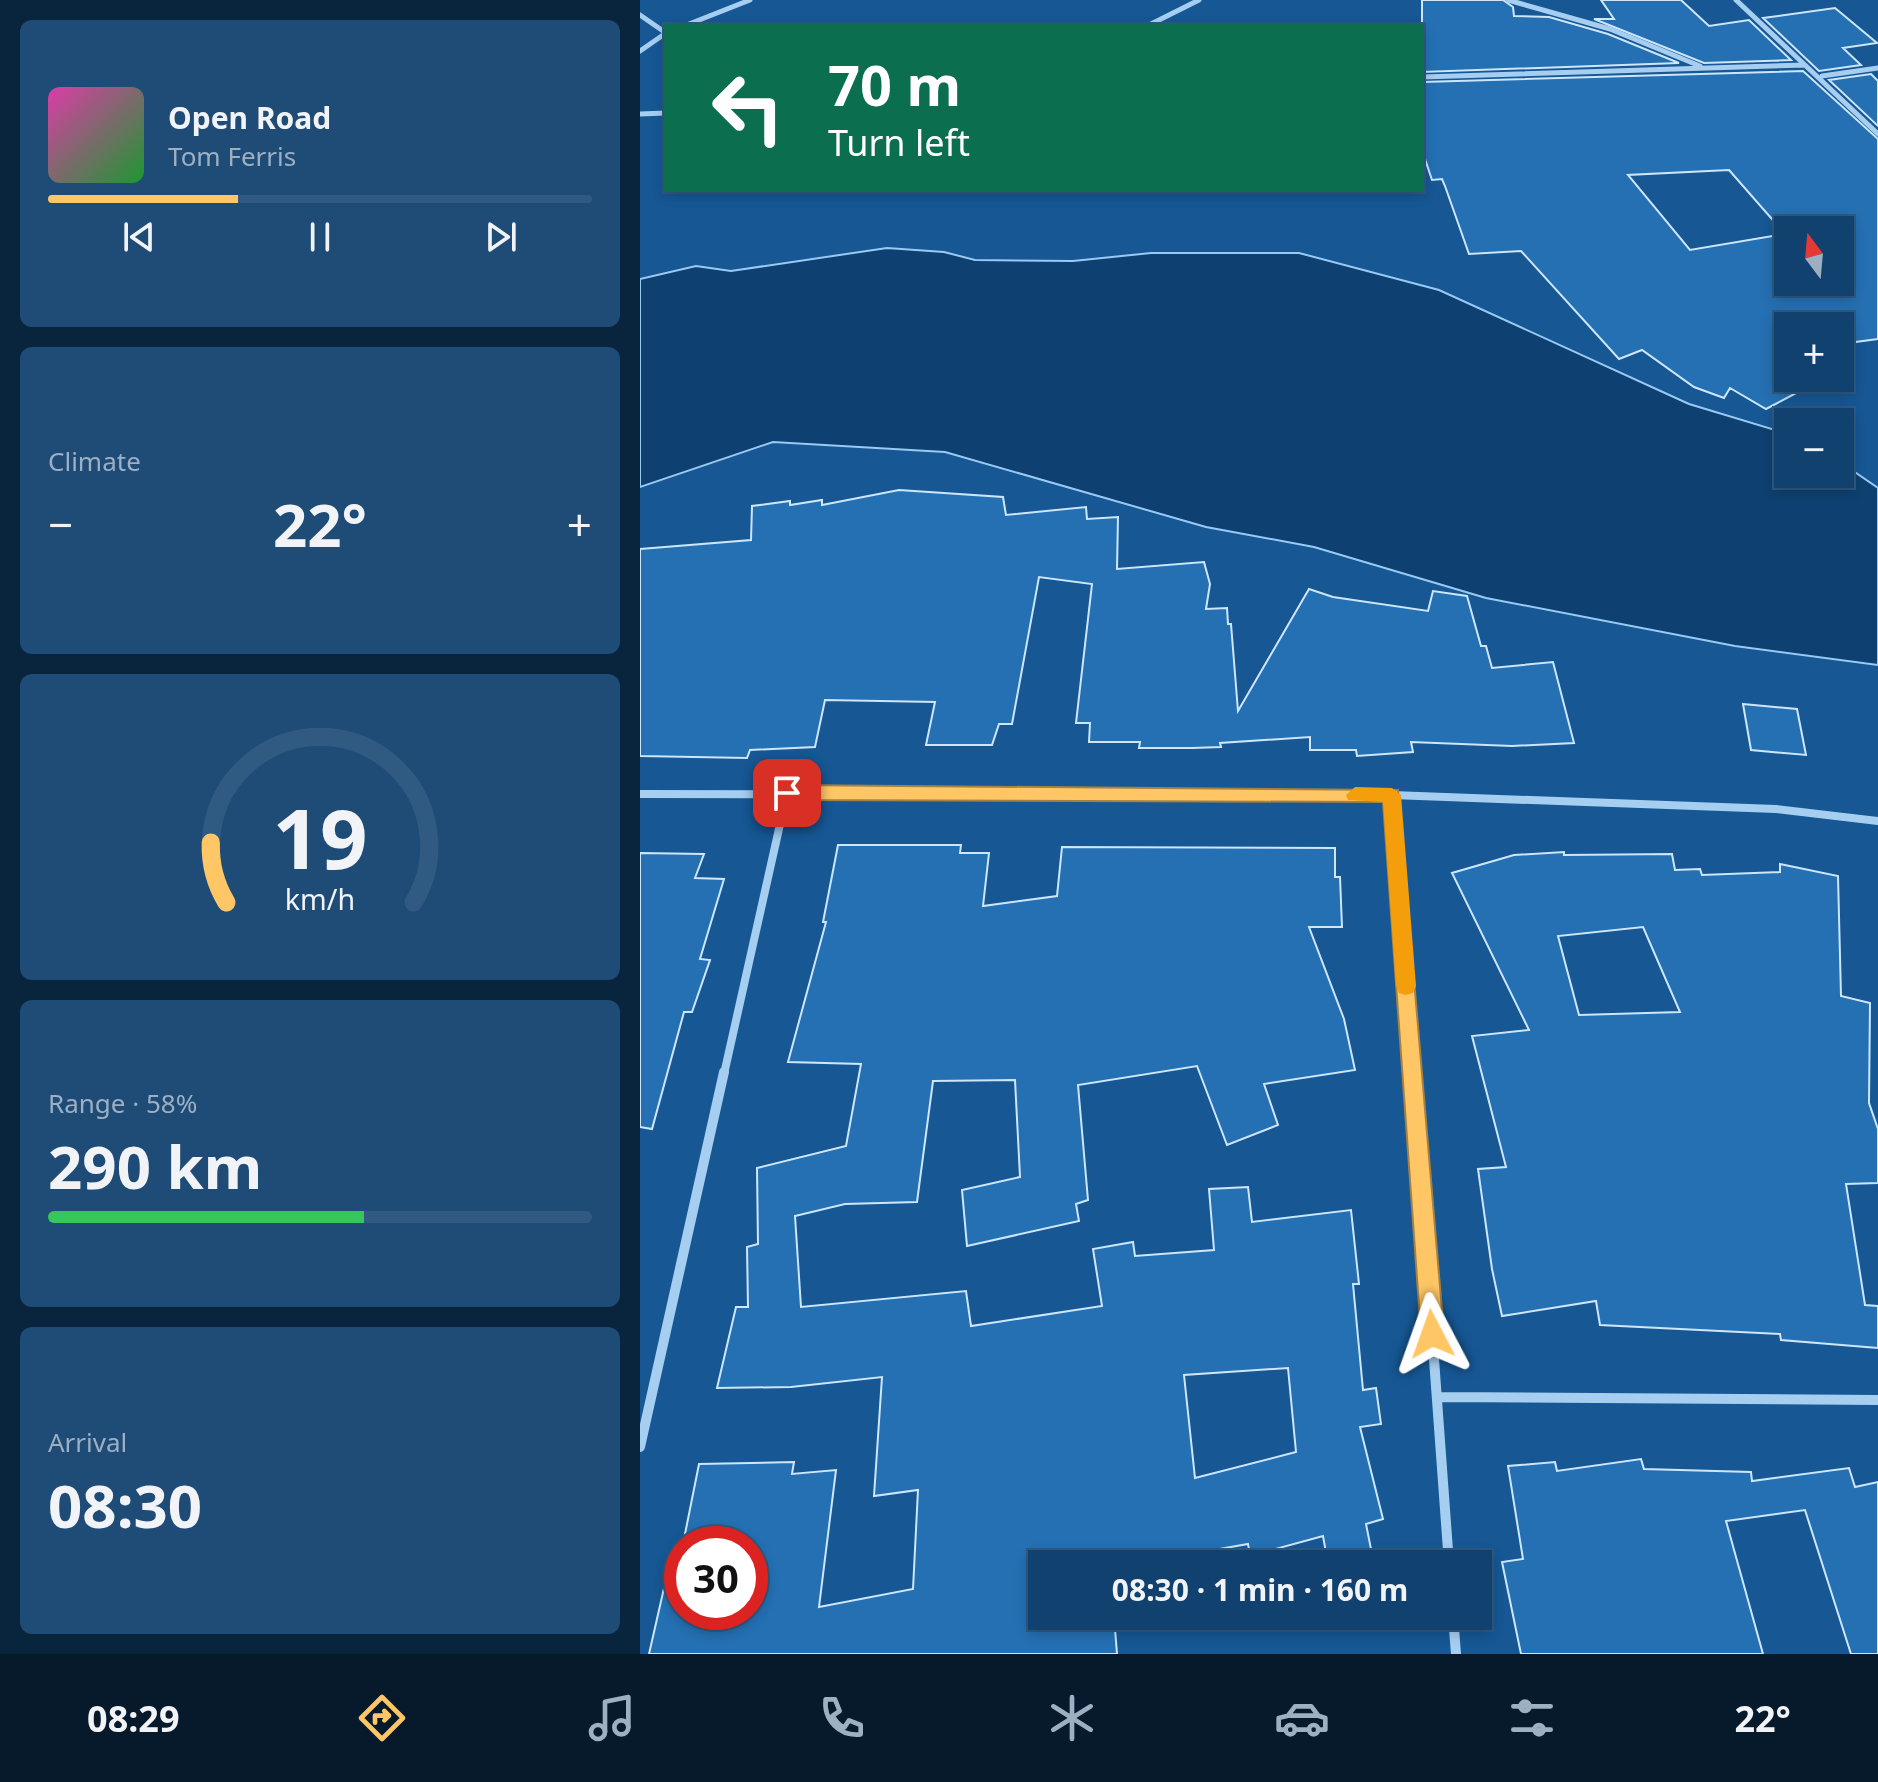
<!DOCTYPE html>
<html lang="en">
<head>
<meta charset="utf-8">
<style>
  body { margin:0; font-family:"Noto Sans",sans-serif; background:#1e4c77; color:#f1f3f6; height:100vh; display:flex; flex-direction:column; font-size:30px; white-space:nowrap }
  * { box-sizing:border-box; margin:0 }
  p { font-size:26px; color:#9cafc3 }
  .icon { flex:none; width:44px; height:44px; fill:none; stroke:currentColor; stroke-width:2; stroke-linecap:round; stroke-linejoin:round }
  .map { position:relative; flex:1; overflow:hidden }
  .panel { display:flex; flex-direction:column; gap:20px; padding:20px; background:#09243d; width:640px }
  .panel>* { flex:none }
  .guide { position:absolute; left:24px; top:24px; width:760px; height:168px; border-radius:0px; box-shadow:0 4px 12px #0003,0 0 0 2px #305a82; background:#0b6e4f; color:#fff; overflow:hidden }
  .needle { width:52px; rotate:344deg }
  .controls { position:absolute; left:1134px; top:216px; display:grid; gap:16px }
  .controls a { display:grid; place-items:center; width:80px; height:80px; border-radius:0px; background:#10416f; box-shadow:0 4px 12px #0003,0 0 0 2px #305a82; font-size:40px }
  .speed { position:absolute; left:24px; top:1526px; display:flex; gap:16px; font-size:40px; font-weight:700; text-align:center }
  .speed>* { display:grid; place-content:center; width:104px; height:104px; border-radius:50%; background:#10416f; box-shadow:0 4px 12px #0003,0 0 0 2px #305a82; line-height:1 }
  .speed .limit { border:12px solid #d22; background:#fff; color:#111 }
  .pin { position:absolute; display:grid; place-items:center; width:68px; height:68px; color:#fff; margin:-34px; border-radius:16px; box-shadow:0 4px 12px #0006 }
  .me { position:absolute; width:88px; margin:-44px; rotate:356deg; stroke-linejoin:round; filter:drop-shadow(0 0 6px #0008) }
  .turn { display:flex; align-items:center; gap:28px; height:168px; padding:0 32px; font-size:36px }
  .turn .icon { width:104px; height:104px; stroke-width:2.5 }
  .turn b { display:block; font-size:56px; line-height:68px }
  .big { font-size:60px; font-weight:700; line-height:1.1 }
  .panel .tile { flex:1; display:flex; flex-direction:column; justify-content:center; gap:12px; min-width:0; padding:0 28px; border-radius:12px; background:#1e4c77 }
  .panel .dial { align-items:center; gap:0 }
  .dial svg { height:208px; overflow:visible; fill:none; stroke:#305a82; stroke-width:7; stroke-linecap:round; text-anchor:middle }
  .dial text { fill:#f1f3f6; stroke:none }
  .song { display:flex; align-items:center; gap:24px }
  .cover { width:96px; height:96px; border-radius:12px; background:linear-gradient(135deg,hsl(320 70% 55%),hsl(130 70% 35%)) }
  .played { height:8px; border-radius:4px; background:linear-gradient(90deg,#ffc666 35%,#305a82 35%) }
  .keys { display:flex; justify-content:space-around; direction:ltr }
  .heat { display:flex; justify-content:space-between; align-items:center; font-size:44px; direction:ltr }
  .charge { height:12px; border-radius:6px; background:linear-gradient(90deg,#34c759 58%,#305a82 0) }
  .trip { position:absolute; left:388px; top:1550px; width:464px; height:80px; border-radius:0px; background:#10416f; box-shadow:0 4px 12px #0003,0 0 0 2px #305a82; font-weight:700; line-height:80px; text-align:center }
  .tab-bar { display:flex; height:128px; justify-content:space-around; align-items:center; background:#061a2c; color:#9cafc3 }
  .tab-bar .icon { width:56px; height:56px }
  .tab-bar .on { color:#ffc666 }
  .tab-bar b { font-size:36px; color:#f1f3f6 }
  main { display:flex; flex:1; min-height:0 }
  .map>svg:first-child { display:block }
  .water { fill:#0e4171; stroke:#98caf4; stroke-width:2 }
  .building { fill:#2470b3; stroke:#cde6fc; stroke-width:2; fill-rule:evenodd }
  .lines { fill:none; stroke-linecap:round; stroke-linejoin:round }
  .minor-far2 { stroke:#a6cef1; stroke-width:5 }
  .minor-far1 { stroke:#a6cef1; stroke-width:8 }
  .minor { stroke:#a6cef1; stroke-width:10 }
  .route { fill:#ffc666; stroke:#a68142; stroke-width:2 }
  .slow { fill:#f59e0b }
</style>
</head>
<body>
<main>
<section class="panel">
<div class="tile">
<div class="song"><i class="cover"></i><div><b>Open Road</b><p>Tom Ferris</p></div></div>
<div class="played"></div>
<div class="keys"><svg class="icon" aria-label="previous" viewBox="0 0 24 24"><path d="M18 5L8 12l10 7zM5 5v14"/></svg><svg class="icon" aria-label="pause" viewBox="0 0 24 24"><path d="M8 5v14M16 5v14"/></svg><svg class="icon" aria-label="next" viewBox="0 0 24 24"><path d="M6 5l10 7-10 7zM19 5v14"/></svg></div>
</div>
<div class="tile"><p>Climate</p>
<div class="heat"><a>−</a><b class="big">22°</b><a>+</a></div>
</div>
<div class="tile dial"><svg viewBox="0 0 100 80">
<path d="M14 69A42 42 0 1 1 86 69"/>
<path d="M14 69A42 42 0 0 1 8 46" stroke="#ffc666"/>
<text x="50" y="56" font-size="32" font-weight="700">19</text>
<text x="50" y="72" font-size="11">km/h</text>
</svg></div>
<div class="tile"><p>Range · 58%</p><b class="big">290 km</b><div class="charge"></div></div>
<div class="tile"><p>Arrival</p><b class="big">08:30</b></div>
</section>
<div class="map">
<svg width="1238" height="1654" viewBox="0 0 1238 1654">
  <rect width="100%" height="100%" fill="#165794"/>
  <path class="water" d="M 247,248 L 304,252 L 335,260 L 433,261 L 511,253 L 659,253 L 799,290 L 1049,404 L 1148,434 L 1148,474 L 1200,474 L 1200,462 L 1238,488 L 1238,665 L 1095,646 L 846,598 L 674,547 L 566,527 L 305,452 L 133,442 L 0,487 L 0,279 L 56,266 L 91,271 Z"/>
  <path class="building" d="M 782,0 L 863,0 L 873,7 L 874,16 L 909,17 L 968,34 L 1039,63 L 782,72 Z
    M 961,0 L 1041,0 L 1069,26 L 1109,20 L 1151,60 L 1064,63 L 954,19 L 974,19 Z
    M 1195,8 L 1237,43 L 1203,48 L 1221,65 L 1179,71 L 1123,18 Z
    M 1163,71 L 1238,139 L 1238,339 L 1200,344 L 1200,326 L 1148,326 L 1148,352 L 1140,354 L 1148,359 L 1148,378 L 1181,380 L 1126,409 L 1090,388 L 1084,398 L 1054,387 L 1002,350 L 979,359 L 881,251 L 829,254 L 805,186 L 802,179 L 792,180 L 782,150 L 782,82 ZM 1089,170 L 1145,234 L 1050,250 L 988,175 ZM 1148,230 L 1200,230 L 1200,282 L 1148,282 Z
    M 1231,74 L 1238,81 L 1238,126 L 1189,80 Z
    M 259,490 L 363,497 L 366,515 L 446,507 L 447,519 L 478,517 L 477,569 L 564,562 L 570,584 L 566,609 L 587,608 L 588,624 L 591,624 L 598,711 L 669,589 L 693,597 L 788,611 L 793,591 L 827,596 L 841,646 L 846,646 L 852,668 L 913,662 L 934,743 L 872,746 L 771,742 L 773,752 L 717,756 L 716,750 L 670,750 L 670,737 L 580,743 L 581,747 L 552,748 L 499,748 L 500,742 L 449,742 L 450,723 L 436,723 L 452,584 L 399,577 L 372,724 L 359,724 L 352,745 L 286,745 L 295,702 L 185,700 L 175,747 L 110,750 L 107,758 L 0,756 L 0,549 L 111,540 L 112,506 L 150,501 L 150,505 L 182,500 L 182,505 Z
    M 1103,704 L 1157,709 L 1166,755 L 1111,750 Z
    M 198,845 L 321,845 L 320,853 L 349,853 L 343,906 L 417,896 L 422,847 L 695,848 L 695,877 L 700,877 L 702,927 L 669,927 L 704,1019 L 715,1070 L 624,1084 L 638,1125 L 587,1145 L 557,1066 L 438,1085 L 448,1200 L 436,1204 L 439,1221 L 327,1246 L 322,1190 L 380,1177 L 375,1080 L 293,1081 L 277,1202 L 205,1204 L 155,1216 L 161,1307 L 326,1291 L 331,1326 L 462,1306 L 453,1249 L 493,1242 L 495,1256 L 574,1250 L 569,1189 L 608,1187 L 612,1222 L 711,1210 L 719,1284 L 713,1284 L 723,1390 L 736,1388 L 741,1424 L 720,1427 L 743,1519 L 726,1524 L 734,1564 L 688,1564 L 683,1536 L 610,1556 L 608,1544 L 495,1564 L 402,1564 L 402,1616 L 474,1616 L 477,1654 L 9,1654 L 24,1588 L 33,1588 L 42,1547 L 42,1612 L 110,1612 L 110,1544 L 43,1544 L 59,1464 L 154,1462 L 152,1474 L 196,1470 L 179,1607 L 273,1589 L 278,1490 L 234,1496 L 242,1377 L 151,1387 L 77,1388 L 96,1307 L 108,1307 L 107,1247 L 118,1244 L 117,1168 L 206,1146 L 221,1064 L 148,1062 L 186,922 L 183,922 ZM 648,1368 L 656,1452 L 555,1478 L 544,1375 Z
    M 924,852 L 924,855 L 1032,854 L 1035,870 L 1060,869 L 1062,875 L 1140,872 L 1140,864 L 1198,876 L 1201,996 L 1230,1003 L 1229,1103 L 1238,1129 L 1238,1183 L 1206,1184 L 1225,1305 L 1238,1306 L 1238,1348 L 1141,1340 L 1140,1334 L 960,1325 L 956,1301 L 862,1316 L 852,1269 L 838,1169 L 866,1167 L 832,1036 L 889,1030 L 812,873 L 874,855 ZM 1003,927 L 1040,1012 L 939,1015 L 918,936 Z
    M 0,853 L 64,854 L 55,878 L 84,879 L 60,959 L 70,960 L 52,1012 L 44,1012 L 12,1129 L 0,1127 Z
    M 1001,1459 L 1004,1469 L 1111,1472 L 1112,1481 L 1209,1468 L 1215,1487 L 1238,1482 L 1238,1654 L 1211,1654 L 1165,1510 L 1086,1521 L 1123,1654 L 881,1654 L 862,1562 L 883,1559 L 868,1466 L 915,1462 L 917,1471 Z"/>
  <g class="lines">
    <path class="minor-far2" d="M 868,0 L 970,29 L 1060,66
      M 1096,0 L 1238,134
      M 0,15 L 26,33
      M 44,26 L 110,0
      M 507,26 L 559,0
      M 0,51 L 26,33
      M 1182,76 L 1238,68
      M 782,77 L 1164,65
      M 0,114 L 26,113"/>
    <path class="minor-far1" d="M 0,794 L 752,795 L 1136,809 L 1238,821
      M 752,795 L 773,1074
      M 84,1074 L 147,793"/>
    <path class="minor" d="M 773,1072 L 809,1564
      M 797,1397 L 1238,1400
      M 0,1447 L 84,1072
      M 813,1616 L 816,1654"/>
  </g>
  <path class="route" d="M 147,785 L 758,790 L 804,1334 L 801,1342 L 792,1345 L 784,1342 L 781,1334 L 743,802 L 147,800 L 138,793 Z"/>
  <path class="slow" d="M 715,787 L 752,788 L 761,795 L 776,986 L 773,993 L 766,995 L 759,993 L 756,986 L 743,802 L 708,800 L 706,795 Z"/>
</svg>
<div class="controls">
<a><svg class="needle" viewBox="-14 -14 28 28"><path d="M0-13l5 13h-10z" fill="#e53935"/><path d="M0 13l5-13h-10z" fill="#9cafc3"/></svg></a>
<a>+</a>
<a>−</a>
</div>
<div class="speed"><div class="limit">30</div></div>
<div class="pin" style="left:147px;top:793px;background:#d93025"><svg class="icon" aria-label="arrive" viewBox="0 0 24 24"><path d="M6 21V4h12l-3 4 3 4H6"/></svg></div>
<svg class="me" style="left:792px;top:1334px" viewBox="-20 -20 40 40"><path d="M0-17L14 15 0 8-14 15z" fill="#ffc666" stroke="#fff" stroke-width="4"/></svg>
<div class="trip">08:30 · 1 min · 160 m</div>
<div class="guide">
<div class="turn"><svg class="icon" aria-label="left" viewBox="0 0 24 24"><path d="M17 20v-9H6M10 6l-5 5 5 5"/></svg><div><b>70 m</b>Turn left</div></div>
</div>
</div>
</main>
<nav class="tab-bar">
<b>08:29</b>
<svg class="icon on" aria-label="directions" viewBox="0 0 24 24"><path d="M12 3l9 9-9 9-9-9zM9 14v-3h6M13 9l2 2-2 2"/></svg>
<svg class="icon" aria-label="music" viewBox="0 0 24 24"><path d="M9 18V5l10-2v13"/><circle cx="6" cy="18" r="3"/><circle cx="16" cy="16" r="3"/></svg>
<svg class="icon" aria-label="phone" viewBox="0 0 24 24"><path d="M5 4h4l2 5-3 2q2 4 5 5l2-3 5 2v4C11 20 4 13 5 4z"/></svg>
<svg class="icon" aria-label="climate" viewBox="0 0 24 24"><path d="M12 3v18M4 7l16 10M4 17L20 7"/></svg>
<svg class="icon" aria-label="car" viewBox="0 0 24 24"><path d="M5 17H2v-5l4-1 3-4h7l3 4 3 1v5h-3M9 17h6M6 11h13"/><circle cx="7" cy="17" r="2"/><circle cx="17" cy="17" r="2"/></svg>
<svg class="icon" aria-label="filters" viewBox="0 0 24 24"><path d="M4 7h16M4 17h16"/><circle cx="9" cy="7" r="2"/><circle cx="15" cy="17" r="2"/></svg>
<b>22°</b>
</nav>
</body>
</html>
